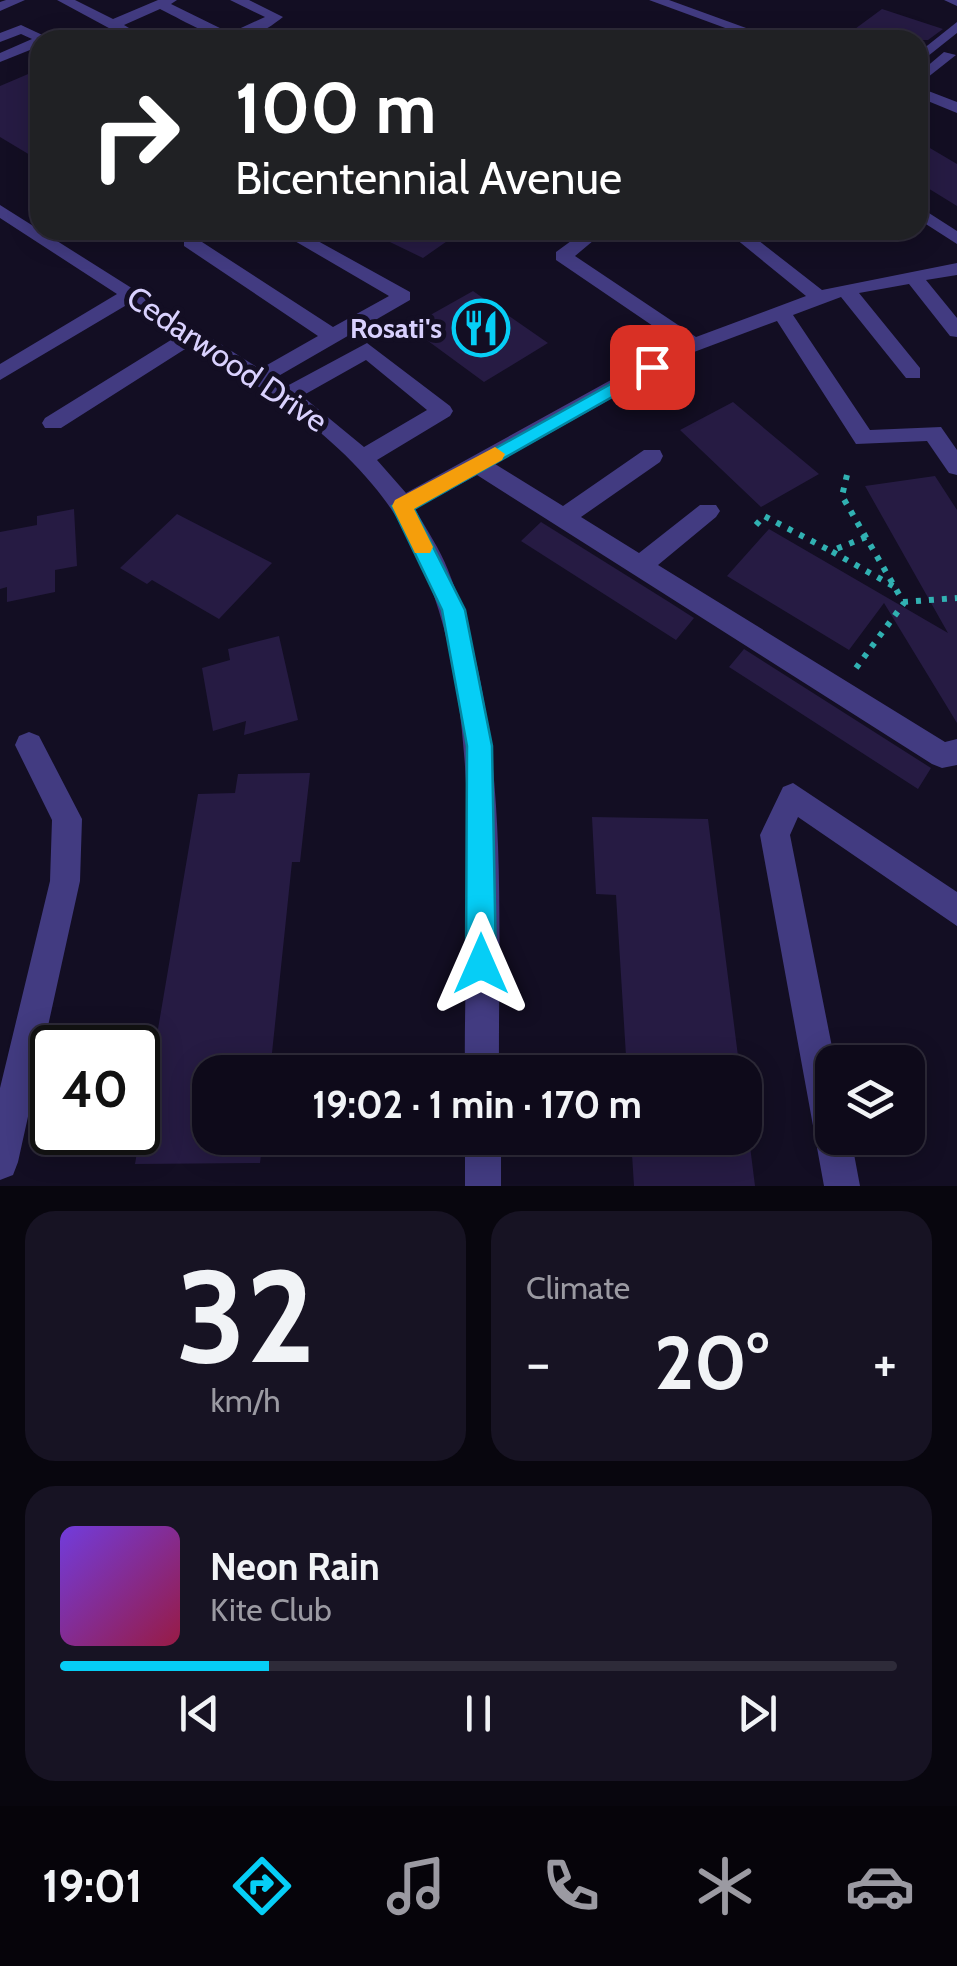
<!DOCTYPE html>
<html lang="en">
<head>
<meta charset="utf-8">
<style>
  body { margin:0; font-family:Cabin,sans-serif; background:#171323; color:#f1f3f6; height:100vh; display:flex; flex-direction:column; font-size:38px; white-space:nowrap }
  * { box-sizing:border-box; margin:0 }
  p { font-size:32px; color:#9b9aa2 }
  .icon { flex:none; width:55px; height:55px; fill:none; stroke:currentColor; stroke-width:2; stroke-linecap:round; stroke-linejoin:round }
  .map { position:relative; height:1186px; overflow:hidden }
  .details { display:flex; flex-direction:column; gap:25px; padding:25px; background:#08060e; flex:1 }
  .details>* { flex:none }
  .banner { position:absolute; left:30px; top:30px; width:898px; height:210px; border-radius:30px; box-shadow:0 5px 25px #0003,0 0 0 2px #2e2b39; background:#202124; color:#fff; overflow:hidden }
  .fabs { position:absolute; left:815px; top:1045px; display:grid; gap:20px }
  .fabs a { display:grid; place-items:center; width:110px; height:110px; border-radius:20px; background:#0e0a1a; box-shadow:0 5px 25px #0003,0 0 0 2px #2e2b39; font-size:50px }
  .speed { position:absolute; left:30px; top:1025px; display:flex; gap:20px; font-size:50px; font-weight:700; text-align:center }
  .speed>* { display:grid; place-content:center; width:130px; height:130px; border-radius:50%; background:#0e0a1a; box-shadow:0 5px 25px #0003,0 0 0 2px #2e2b39; line-height:1 }
  .speed .limit { border:5px solid #111; border-radius:15px; background:#fff; color:#111 }
  .pin { position:absolute; display:grid; place-items:center; width:85px; height:85px; color:#fff; margin:-42px; border-radius:20px; box-shadow:0 5px 15px #0006 }
  .me { position:absolute; width:110px; margin:-55px; rotate:0deg; stroke-linejoin:round; filter:drop-shadow(0 0 8px #0008) }
  .turn { display:flex; align-items:center; gap:35px; height:210px; padding:0 40px; font-size:45px }
  .turn .icon { width:130px; height:130px; stroke-width:2.5 }
  .turn b { display:block; font-size:70px; line-height:85px }
  .big { font-size:75px; font-weight:800; line-height:1.1 }
  .details .widget { flex:1; display:flex; flex-direction:column; justify-content:center; gap:15px; min-width:0; padding:0 35px; border-radius:30px; background:#171323 }
  .details .dial { align-items:center; gap:0 }
  .dial b { font-size:130px; line-height:1 }
  .song { display:flex; align-items:center; gap:30px }
  .cover { width:120px; height:120px; border-radius:15px; background:linear-gradient(135deg,hsl(260 70% 55%),hsl(340 70% 35%)) }
  .played { height:10px; border-radius:5px; background:linear-gradient(90deg,#06cef6 25%,#2e2b39 25%) }
  .keys { display:flex; justify-content:space-around; direction:ltr }
  .heat { display:flex; justify-content:space-between; align-items:center; font-size:55px; direction:ltr }
  .details .tiles { flex:1; display:grid; gap:25px; grid-template-columns:1fr 1fr }
  .widget:last-child { grid-column:span 2 }
  .trip { position:absolute; left:192px; top:1055px; width:570px; height:100px; border-radius:30px; background:#0e0a1a; box-shadow:0 5px 25px #0003,0 0 0 2px #2e2b39; font-weight:800; line-height:100px; text-align:center }
  .tabs { display:flex; height:160px; justify-content:space-around; align-items:center; background:#06040a; color:#9b9aa2 }
  .tabs .icon { width:70px; height:70px }
  .tabs .current { color:#06cef6 }
  .tabs b { font-size:45px; color:#f1f3f6 }
  .map>svg:first-child { display:block }
  .building { fill:#261b43 }
  .lines { fill:none; stroke-linecap:round; stroke-linejoin:round }
  .path { stroke:#31b1b2; stroke-width:6; stroke-dasharray:5 8; stroke-linecap:butt }
  .minor { fill:#423b81; fill-rule:evenodd }
  .route { fill:#06cef6; stroke:#0486a0; stroke-width:2.5 }
  .slow { fill:#f59e0b }
  .labels { text-anchor:middle; stroke-width:10; stroke-linejoin:round; paint-order:stroke }
  .far-poi-label { font-size:28px; font-weight:bold; fill:#d9d1fe; stroke:#130e23; text-anchor:end }
  .street-label { font-size:32px; fill:#d9d1fe; stroke:#130e23 }
</style>
</head>
<body>
<div class="map">
<svg width="957" height="1186" viewBox="0 0 957 1186">
  <rect width="100%" height="100%" fill="#130e23"/>
  <path class="building" d="M 882,9 L 943,29 L 928,40 L 840,40 Z
    M 40,69 L 40,161 L 0,137 L 0,86 Z
    M 918,141 L 957,164 L 957,206 L 918,182 Z
    M 365,230 L 463,230 L 423,258 Z
    M 473,291 L 548,343 L 484,382 L 409,327 Z
    M 733,402 L 771,434 L 819,474 L 761,507 L 680,430 Z
    M 935,476 L 957,510 L 957,723 L 884,603 L 849,650 L 727,576 L 769,529 L 948,633 L 865,486 Z
    M 74,509 L 77,566 L 55,570 L 55,592 L 7,602 L 7,587 L 0,589 L 0,532 L 37,525 L 37,516 Z
    M 177,514 L 272,563 L 219,619 L 152,580 L 147,584 L 120,568 Z
    M 541,522 L 669,602 L 694,618 L 676,640 L 521,541 Z
    M 279,636 L 298,720 L 244,735 L 246,721 L 213,731 L 202,668 L 230,660 L 228,649 Z
    M 744,649 L 931,768 L 918,789 L 729,667 Z
    M 310,773 L 300,862 L 292,862 L 270,1072 L 210,1072 L 210,1138 L 263,1138 L 260,1163 L 135,1164 L 198,794 L 235,793 L 238,774 Z
    M 592,817 L 708,819 L 740,1072 L 627,1072 L 616,895 L 596,894 Z
    M 631,1138 L 749,1138 L 755,1186 L 634,1186 Z"/>
  <g class="lines">
    <path class="path" d="M 847,475 L 842,496 L 904,603 L 856,668
      M 756,525 L 764,516 L 831,551
      M 866,537 L 831,551 L 893,586
      M 903,602 L 957,598"/>
    <path class="minor" d="M 6,0 L 25,0 L 0,11 L 0,2 Z
      M 57,0 L 75,0 L 113,19 L 158,0 L 177,0 L 171,4 L 230,33 L 265,17 L 230,0 L 249,0 L 283,17 C 235,56 208,33 160,9 L 124,25 L 149,40 L 131,40 Z
      M 649,0 L 669,0 L 779,40 L 758,40 Z
      M 944,0 L 957,0 L 957,6 Z
      M 957,22 L 957,33 L 918,64 L 918,53 Z
      M 21,25 L 51,39 L 40,40 L 40,46 L 0,62 L 0,53 L 32,39 L 21,34 L 0,42 L 0,33 Z
      M 944,52 L 956,55 L 918,85 L 918,74 Z
      M 918,87 L 957,102 L 957,113 L 918,97 Z
      M 0,205 L 260,369 L 318,336 L 184,246 L 184,238 L 196,230 L 218,230 L 202,242 L 333,327 L 389,296 L 276,230 L 298,230 L 410,292 L 410,300 L 275,378 L 287,386 L 367,343 L 450,406 L 453,411 L 450,416 L 377,460 L 406,493 L 678,343 L 556,260 L 556,252 L 586,230 L 606,230 L 575,256 L 696,337 L 806,296 L 725,230 L 745,230 L 822,290 L 957,263 L 957,275 L 926,280 L 957,318 L 957,337 L 950,336 L 909,284 L 859,293 L 920,368 L 920,378 L 906,378 L 841,297 L 793,315 L 870,430 L 941,427 L 957,450 L 957,475 L 949,473 L 927,441 L 856,444 L 777,321 L 694,352 L 495,464 L 563,506 L 644,450 L 660,450 L 663,456 L 660,462 L 581,517 L 639,553 L 700,505 L 716,505 L 720,511 L 716,517 L 658,565 L 945,742 L 957,739 L 957,765 L 942,768 L 932,764 L 477,475 L 415,509 C 426,529 440,549 448,570 C 511,729 498,905 499,1072 L 465,1072 C 462,891 499,633 372,484 C 323,425 257,386 193,344 L 61,428 L 45,428 L 42,423 L 45,418 L 179,335 L 130,303 L 0,380 L 0,364 L 117,294 L 0,218 ZM 366,360 L 427,410 L 364,447 L 302,396 Z
      M 918,206 L 957,231 L 957,244 L 918,219 Z
      M 29,732 L 39,736 L 82,819 L 80,881 L 18,1162 L 13,1175 L 0,1180 L 0,1088 L 50,881 L 52,820 L 15,745 L 19,736 Z
      M 793,783 L 957,892 L 957,926 L 798,817 L 790,835 L 835,1062 L 832,1138 L 851,1138 L 860,1186 L 824,1186 L 760,835 L 783,787 Z
      M 465,1138 L 501,1138 L 501,1186 L 465,1186 Z"/>
  </g>
  <path class="route" d="M 652,361 L 661,367 L 658,371 L 414,509 L 465,610 L 492,746 L 496,964 L 491,974 L 481,978 L 471,974 L 466,964 L 467,746 L 442,610 L 392,506 Z"/>
  <path class="slow" d="M 495,447 L 505,454 L 502,460 L 414,509 L 433,547 L 430,553 L 415,553 L 392,506 L 395,500 Z"/>
  <defs>
    <g id="restaurant-ring" transform="scale(2.875)"><circle r="9.5" fill="#130e23" stroke="#06cef6" stroke-width="1.5"/><path d="M-5-6h1v4h1v-4h1v4h1v-4h1v5L-1.5 .5V6h-2V.5L-5-1ZM5-6V6H3V1.5H1.5Q1.5-4 5-6Z" fill="#06cef6"/></g>
  </defs>
  <g fill-rule="evenodd">
    <use href="#restaurant-ring" x="481" y="328"/>
  </g>
  <g class="labels">
    <g class="far-poi-label">
      <text x="442" y="338">Rosati's</text>
    </g>
    <g class="street-label">
      <text transform="translate(227 359) rotate(34)" y="11">Cedarwood Drive</text>
    </g>
  </g>
</svg>
<div class="fabs">
<a><svg class="icon" aria-label="layers" viewBox="0 0 24 24"><path d="M12 4l9 5-9 5-9-5zM3 14l9 5 9-5"/></svg></a>
</div>
<div class="speed"><div class="limit">40</div></div>
<div class="pin" style="left:652px;top:367px;background:#d93025"><svg class="icon" aria-label="arrive" viewBox="0 0 24 24"><path d="M6 21V4h12l-3 4 3 4H6"/></svg></div>
<svg class="me" style="left:481px;top:964px" viewBox="-20 -20 40 40"><path d="M0-17L14 15 0 8-14 15z" fill="#06cef6" stroke="#fff" stroke-width="4"/></svg>
<div class="trip">19:02 · 1 min · 170 m</div>
<div class="banner">
<div class="turn"><svg class="icon" aria-label="right" viewBox="0 0 24 24"><path d="M7 20v-9h11M14 6l5 5-5 5"/></svg><div><b>100 m</b>Bicentennial Avenue</div></div>
</div>
</div>
<section class="details">
<div class="tiles">
<div class="widget dial"><b>32</b><p>km/h</p></div>
<div class="widget"><p>Climate</p>
<div class="heat"><a>−</a><b class="big">20°</b><a>+</a></div>
</div>
<div class="widget">
<div class="song"><i class="cover"></i><div><b>Neon Rain</b><p>Kite Club</p></div></div>
<div class="played"></div>
<div class="keys"><svg class="icon" aria-label="previous" viewBox="0 0 24 24"><path d="M18 5L8 12l10 7zM5 5v14"/></svg><svg class="icon" aria-label="pause" viewBox="0 0 24 24"><path d="M8 5v14M16 5v14"/></svg><svg class="icon" aria-label="next" viewBox="0 0 24 24"><path d="M6 5l10 7-10 7zM19 5v14"/></svg></div>
</div>
</div>
</section>
<nav class="tabs">
<b>19:01</b>
<svg class="icon current" aria-label="directions" viewBox="0 0 24 24"><path d="M12 3l9 9-9 9-9-9zM9 14v-3h6M13 9l2 2-2 2"/></svg>
<svg class="icon" aria-label="music" viewBox="0 0 24 24"><path d="M9 18V5l10-2v13"/><circle cx="6" cy="18" r="3"/><circle cx="16" cy="16" r="3"/></svg>
<svg class="icon" aria-label="phone" viewBox="0 0 24 24"><path d="M5 4h4l2 5-3 2q2 4 5 5l2-3 5 2v4C11 20 4 13 5 4z"/></svg>
<svg class="icon" aria-label="climate" viewBox="0 0 24 24"><path d="M12 3v18M4 7l16 10M4 17L20 7"/></svg>
<svg class="icon" aria-label="car" viewBox="0 0 24 24"><path d="M5 17H2v-5l4-1 3-4h7l3 4 3 1v5h-3M9 17h6M6 11h13"/><circle cx="7" cy="17" r="2"/><circle cx="17" cy="17" r="2"/></svg>
</nav>
</body>
</html>
